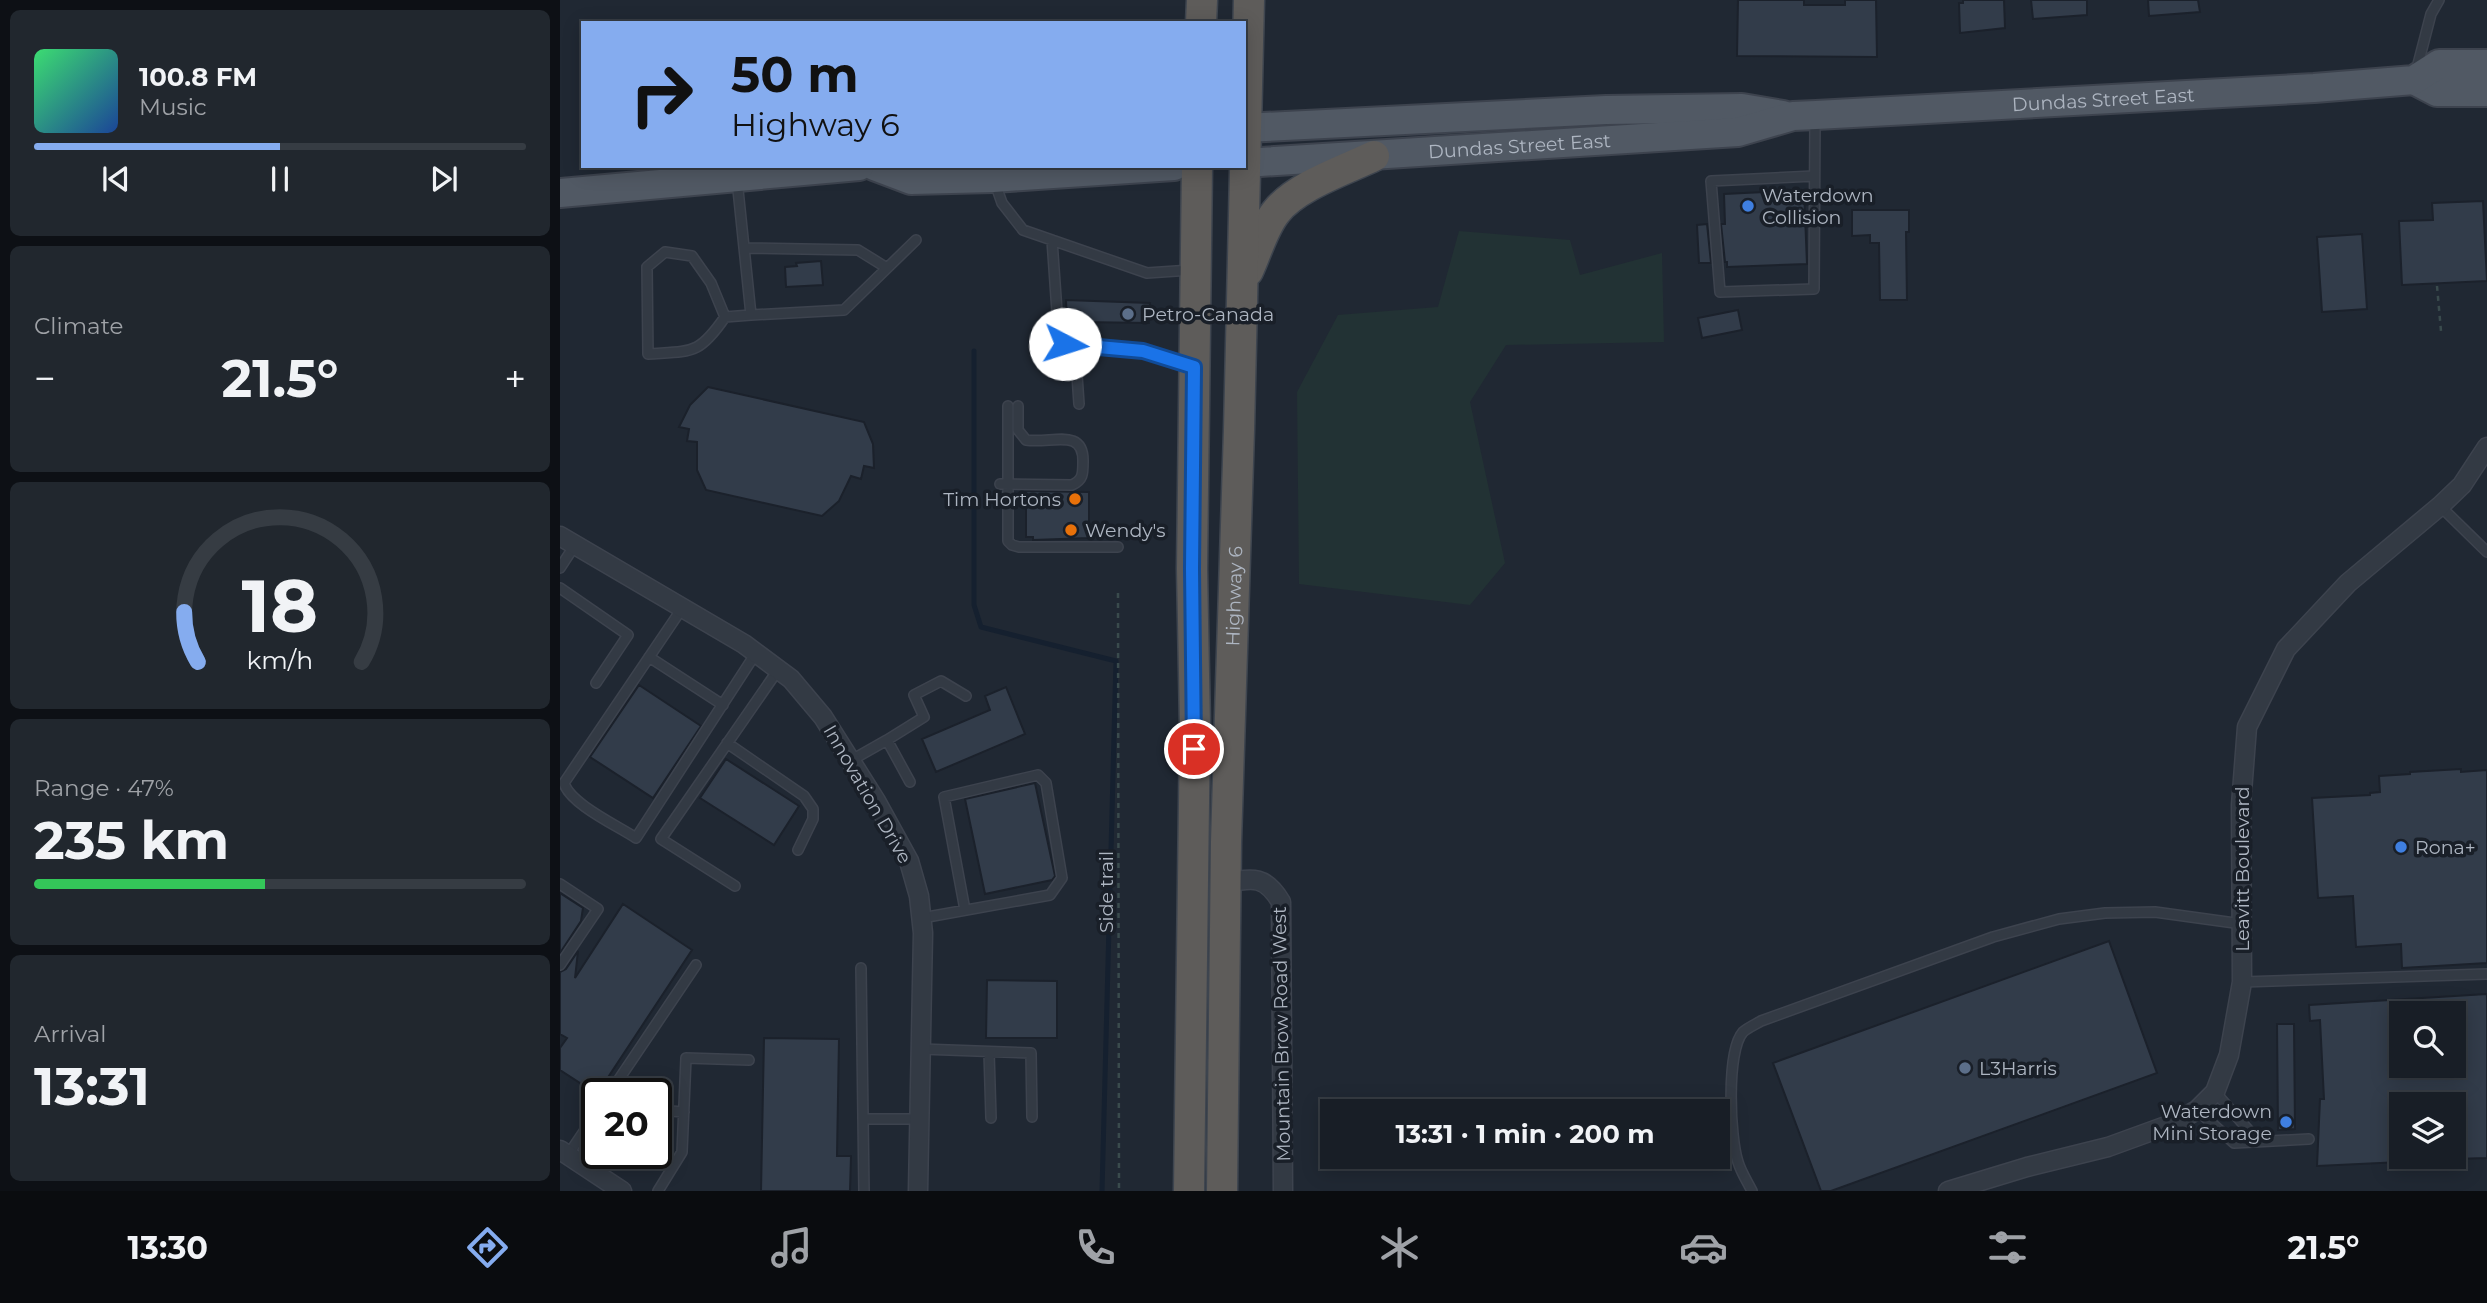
<!DOCTYPE html>
<html lang="en">
<head>
<meta charset="utf-8">
<style>
  body { margin:0; font-family:Montserrat,sans-serif; background:#21272e; color:#f1f3f6; height:100vh; display:flex; flex-direction:column; font-size:26px; white-space:nowrap }
  * { box-sizing:border-box; margin:0 }
  p { font-size:23px; color:#9fa2a7 }
  .icon { flex:none; width:38px; height:38px; fill:none; stroke:currentColor; stroke-width:2; stroke-linecap:round; stroke-linejoin:round }
  .map { position:relative; flex:1; overflow:hidden }
  .sheet { display:flex; flex-direction:column; gap:10px; padding:10px; background:#0d1015; width:560px }
  .sheet>* { flex:none }
  .hud { position:absolute; left:21px; top:21px; width:665px; height:147px; border-radius:0px; box-shadow:0 4px 18px #0003,0 0 0 2px #363c43; background:#85acef; color:#111; overflow:hidden }
  .fabs { position:absolute; left:1829px; top:1001px; display:grid; gap:14px }
  .fabs a { display:grid; place-items:center; width:77px; height:77px; border-radius:0px; background:#181e26; box-shadow:0 4px 18px #0003,0 0 0 2px #363c43; font-size:35px }
  .speed { position:absolute; left:21px; top:1078px; display:flex; gap:14px; font-size:35px; font-weight:700; text-align:center }
  .speed>* { display:grid; place-content:center; width:91px; height:91px; border-radius:50%; background:#181e26; box-shadow:0 4px 18px #0003,0 0 0 2px #363c43; line-height:1 }
  .speed .limit { border:4px solid #111; border-radius:10px; background:#fff; color:#111 }
  .pin { position:absolute; display:grid; place-items:center; width:60px; height:60px; color:#fff; margin:-30px; border:4px solid #fff; border-radius:50%; box-shadow:0 2px 7px #0007 }
  .me { position:absolute; width:77px; margin:-38px; rotate:95deg; stroke-linejoin:round; filter:drop-shadow(0 0 5px #0008) }
  .turn { display:flex; align-items:center; gap:24px; height:147px; padding:0 35px; font-size:32px }
  .turn .icon { width:91px; height:91px; stroke-width:2.5 }
  .turn b { display:block; font-size:49px; line-height:60px }
  .big { font-size:52px; font-weight:700; line-height:1.1 }
  .sheet .tile { flex:1; display:flex; flex-direction:column; justify-content:center; gap:10px; min-width:0; padding:0 24px; border-radius:10px; background:#21272e }
  .sheet .dial { align-items:center; gap:0 }
  .dial svg { height:182px; overflow:visible; fill:none; stroke:#363c43; stroke-width:7; stroke-linecap:round; text-anchor:middle }
  .dial text { fill:#f1f3f6; stroke:none }
  .song { display:flex; align-items:center; gap:21px }
  .cover { width:84px; height:84px; border-radius:10px; background:linear-gradient(135deg,hsl(140 70% 55%),hsl(220 70% 35%)) }
  .played { height:7px; border-radius:4px; background:linear-gradient(90deg,#85acef 50%,#363c43 50%) }
  .keys { display:flex; justify-content:space-around; direction:ltr }
  .heat { display:flex; justify-content:space-between; align-items:center; font-size:38px; direction:ltr }
  .charge { height:10px; border-radius:5px; background:linear-gradient(90deg,#34c759 47%,#363c43 0) }
  .trip { position:absolute; left:760px; top:1099px; width:410px; height:70px; border-radius:0px; background:#181e26; box-shadow:0 4px 18px #0003,0 0 0 2px #363c43; font-weight:700; line-height:70px; text-align:center }
  .tabs { display:flex; height:112px; justify-content:space-around; align-items:center; background:#0a0c0f; color:#9fa2a7 }
  .tabs .icon { width:49px; height:49px }
  .tabs .on { color:#85acef }
  .tabs b { font-size:32px; color:#f1f3f6 }
  main { display:flex; flex:1; min-height:0 }
  .map>svg:first-child { display:block }
  .green { fill:#223234 }
  .lines { fill:none; stroke-linecap:round; stroke-linejoin:round }
  .stream { stroke:#15202f; stroke-width:5 }
  .building { fill:#323c4a; stroke:#1b212b; stroke-width:2; fill-rule:evenodd }
  .service-casing { stroke:#3d434e; stroke-width:12 }
  .minor-casing { stroke:#3d434e; stroke-width:21 }
  .primary-casing { stroke:#3d434e; stroke-width:32 }
  .trunk-casing { stroke:#3e454f; stroke-width:33 }
  .path { stroke:#3a4b4d; stroke-width:2.5; stroke-dasharray:5 5; stroke-linecap:butt }
  .service { stroke:#333a44; stroke-width:9 }
  .minor { stroke:#333a44; stroke-width:18 }
  .primary { stroke:#515964; stroke-width:28 }
  .trunk { stroke:#5e5c5a; stroke-width:30 }
  .route-casing { stroke:#114b97; stroke-width:18 }
  .route { stroke:#1a73e8; stroke-width:12 }
  .shop-dot { fill:#3f7fe0; stroke:#191f28; stroke-width:2.5 }
  .service-dot { fill:#5c6f8a; stroke:#191f28; stroke-width:2.5 }
  .food-dot { fill:#e8710a; stroke:#191f28; stroke-width:2.5 }
  .labels { text-anchor:middle; stroke-width:7; stroke-linejoin:round; paint-order:stroke }
  .street-label { font-size:19px; fill:#adb5c1; stroke:#191f28 }
  .poi-label { font-size:19px; fill:#adb5c1; stroke:#191f28; text-anchor:start }
</style>
</head>
<body>
<main>
<section class="sheet">
<div class="tile">
<div class="song"><i class="cover"></i><div><b>100.8 FM</b><p>Music</p></div></div>
<div class="played"></div>
<div class="keys"><svg class="icon" aria-label="previous" viewBox="0 0 24 24"><path d="M18 5L8 12l10 7zM5 5v14"/></svg><svg class="icon" aria-label="pause" viewBox="0 0 24 24"><path d="M8 5v14M16 5v14"/></svg><svg class="icon" aria-label="next" viewBox="0 0 24 24"><path d="M6 5l10 7-10 7zM19 5v14"/></svg></div>
</div>
<div class="tile"><p>Climate</p>
<div class="heat"><a>−</a><b class="big">21.5°</b><a>+</a></div>
</div>
<div class="tile dial"><svg viewBox="0 0 100 80">
<path d="M14 69A42 42 0 1 1 86 69"/>
<path d="M14 69A42 42 0 0 1 8 47" stroke="#85acef"/>
<text x="50" y="56" font-size="32" font-weight="700">18</text>
<text x="50" y="72" font-size="11">km/h</text>
</svg></div>
<div class="tile"><p>Range · 47%</p><b class="big">235 km</b><div class="charge"></div></div>
<div class="tile"><p>Arrival</p><b class="big">13:31</b></div>
</section>
<div class="map">
<svg width="1927" height="1191" viewBox="0 0 1927 1191">
  <rect width="100%" height="100%" fill="#202833"/>
  <path class="green" d="M 899,231 L 1010,240 L 1020,275 L 1102,253 L 1104,342 L 946,345 L 910,402 L 945,563 L 910,605 L 739,584 L 737,392 L 778,315 L 878,307 Z"/>
  <g class="lines">
    <path class="stream" d="M 414,351 L 414,605 L 421,627 L 556,661 L 542,1191"/>
  </g>
  <path class="building" d="M 1178,0 L 1244,0 L 1244,5 L 1285,5 L 1285,0 L 1316,0 L 1317,57 L 1177,56 Z
    M 1403,0 L 1444,0 L 1445,28 L 1400,33 L 1399,3 L 1403,3 Z
    M 1471,0 L 1527,0 L 1527,15 L 1473,19 Z
    M 1588,0 L 1638,0 L 1640,12 L 1589,16 Z
    M 1244,190 L 1247,264 L 1167,267 L 1167,262 L 1165,262 L 1161,224 L 1165,224 L 1164,194 Z
    M 1923,201 L 1927,281 L 1842,285 L 1839,221 L 1873,220 L 1872,203 Z
    M 1292,210 L 1349,210 L 1349,232 L 1346,232 L 1347,300 L 1320,300 L 1319,243 L 1310,243 L 1310,235 L 1292,236 Z
    M 1147,224 L 1151,263 L 1139,263 L 1137,225 Z
    M 1802,234 L 1807,309 L 1762,312 L 1757,237 Z
    M 261,261 L 263,285 L 226,287 L 225,267 L 237,266 L 236,263 Z
    M 506,300 L 590,303 L 589,323 L 520,322 L 520,331 L 507,331 Z
    M 1178,310 L 1182,330 L 1142,338 L 1138,318 Z
    M 148,387 L 304,422 L 313,444 L 314,468 L 304,466 L 301,479 L 291,476 L 279,501 L 262,516 L 146,490 L 137,470 L 137,442 L 127,441 L 129,429 L 119,427 L 130,405 Z
    M 466,491 L 529,492 L 529,538 L 473,540 L 473,537 L 466,537 Z
    M 79,685 L 141,726 L 93,798 L 30,757 Z
    M 446,687 L 465,734 L 376,772 L 362,739 L 430,710 L 425,696 Z
    M 166,759 L 239,806 L 214,845 L 140,798 Z
    M 1901,769 L 1901,772 L 1927,770 L 1927,963 L 1842,968 L 1841,944 L 1796,947 L 1793,896 L 1758,898 L 1752,798 L 1810,795 L 1810,793 L 1820,792 L 1819,776 L 1850,774 L 1850,772 Z
    M 475,783 L 495,876 L 492,880 L 425,894 L 405,799 Z
    M 0,893 L 23,908 L 21,921 L 0,953 Z
    M 63,904 L 132,950 L 37,1094 L 0,1070 L 0,1048 L 7,1038 L 0,1034 L 0,972 L 6,969 L 18,951 L 15,978 Z
    M 1549,941 L 1597,1073 L 1271,1191 L 1261,1191 L 1213,1063 Z
    M 427,980 L 497,981 L 497,1038 L 426,1038 Z
    M 1927,994 L 1927,1158 L 1894,1159 L 1894,1104 L 1841,1104 L 1841,1162 L 1757,1166 L 1760,1099 L 1764,1099 L 1760,1020 L 1750,1021 L 1749,1005 ZM 1894,1012 L 1894,1066 L 1841,1066 L 1841,1013 Z
    M 1717,1024 L 1734,1024 L 1735,1129 L 1718,1130 Z
    M 204,1038 L 279,1039 L 277,1156 L 291,1156 L 290,1191 L 201,1191 Z"/>
  <g class="lines">
    <g class="service-casing">
      <path id="service" d="M 1857,68 L 1871,14 L 1879,0
        M 1254,176 L 1151,181 L 1160,292 L 1254,289 L 1255,120
        M 177,180 L 191,315 L 284,310 L 356,240
        M 435,183 L 442,203 L 463,230 L 587,273 L 631,270
        M 492,240 L 498,326 L 517,375 L 519,404
        M 184,248 L 298,250 L 327,268
        M 165,317 L 151,283 L 132,256 L 105,252 L 87,267 L 88,354 C 132,351 139,355 165,317 L 191,315
        M 505,344 L 583,350 L 630,366
        M 448,406 L 448,541 L 452,545 L 459,547 L 558,547
        M 440,484 L 512,485 C 523,480 523,474 523,462 C 524,427 491,444 466,440 L 458,430 L 458,406
        M 1880,506 L 1927,552
        M 0,568 L 15,545
        M 0,588 L 68,635 L 36,683
        M 123,607 L 4,783 C 10,804 58,826 76,838 L 196,653
        M 89,657 L 163,705
        M 327,740 L 364,717 L 354,695 L 381,681 L 406,696
        M 167,743 L 244,796 L 253,809 L 253,819 L 238,850
        M 290,761 L 327,740 L 350,782
        M 0,884 L 38,909 L 0,965
        M 175,886 L 101,839 L 218,670
        M 362,918 L 490,895 L 502,878 L 486,783 L 478,775 L 384,797 L 405,910
        M 301,968 L 304,1191
        M 1682,982 L 1927,974
        M 361,1049 L 471,1053 L 472,1117
        M 429,1052 L 431,1118
        M 1655,1092 L 1699,1142
        M 49,1094 L 136,965
        M 96,1110 L 124,1112
        M 1637,1110 L 1674,1143 L 1749,1139
        M 303,1119 L 359,1119
        M 8,1155 L 37,1112
        M 98,1191 L 122,1152 L 126,1058 L 189,1060
        M 1192,1191 C 1187,1181 1181,1172 1178,1162 C 1170,1138 1166,1051 1183,1032 C 1187,1028 1196,1024 1201,1021 L 1433,937 L 1499,919 L 1545,913 L 1595,912 L 1682,924"/>
    </g>
    <g class="minor-casing">
      <path id="minor" d="M 0,536 L 184,644 L 231,679 L 263,717 L 316,801 L 349,861 L 359,896 L 363,933 L 358,1191
        M 665,883 C 693,878 705,875 721,902 L 723,1191
        M 0,1150 L 62,1191
        M 1388,1191 L 1467,1167 L 1548,1147 L 1614,1123 L 1637,1110 L 1655,1092 L 1669,1055 L 1682,982 L 1681,805 L 1687,727 L 1726,649 L 1788,583 L 1880,506 L 1902,485 L 1927,447"/>
    </g>
    <g class="primary-casing">
      <g id="primary">
        <path d="M 1854,80 L 1877,92 L 1927,92"/>
        <path d="M 684,128 L 1046,110 L 1182,108 L 1223,115"/>
        <path id="s1" d="M 684,163 L 1178,132 L 1233,116 L 1256,115 L 1754,88 L 1854,80 L 1879,64 L 1927,64"/>
        <path d="M 314,166 L 351,180 L 433,178 L 614,166"/>
        <path d="M 0,193 L 299,166"/>
      </g>
    </g>
    <g class="trunk-casing">
      <g id="trunk">
        <path d="M 641,23 L 642,0"/>
        <path d="M 688,271 C 697,252 703,228 716,212 C 736,186 785,170 814,156"/>
        <path d="M 629,1191 L 635,726 L 632,569 L 637,166"/>
        <path id="s2" d="M 662,1191 L 666,842 L 679,430 L 689,0"/>
      </g>
    </g>
    <path class="path" d="M 1877,286 L 1881,331
      M 558,593 L 559,1191"/>
    <use href="#service" class="service"/>
    <use href="#minor" class="minor"/>
    <use href="#primary" class="primary"/>
    <use href="#trunk" class="trunk"/>
  </g>
  <g class="lines">
    <g class="route-casing">
      <path id="route" d="M 505,344 L 583,351 L 634,367 L 632,569 L 634,749"/>
    </g>
    <use href="#route" class="route"/>
  </g>
  <g class="shop-dot">
    <circle cx="1188" cy="206" r="7"/>
    <circle cx="1841" cy="847" r="7"/>
    <circle cx="1726" cy="1122" r="7"/>
  </g>
  <g class="service-dot">
    <circle cx="568" cy="314" r="7"/>
    <circle cx="1405" cy="1068" r="7"/>
  </g>
  <g class="food-dot">
    <circle cx="515" cy="499" r="7"/>
    <circle cx="511" cy="530" r="7"/>
  </g>
  <g class="labels">
    <g class="street-label">
      <text dy="7" stroke="none"><textPath href="#s1" startOffset="863">Dundas Street East</textPath></text>
      <text dy="7" stroke="none"><textPath href="#s1" startOffset="276">Dundas Street East</textPath></text>
      <text dy="7" stroke="none"><textPath href="#s2" startOffset="595">Highway 6</textPath></text>
      <text transform="translate(308 794) rotate(60)" y="7">Innovation Drive</text>
      <text transform="translate(1682 869) rotate(-90)" y="7">Leavitt Boulevard</text>
      <text transform="translate(546 892) rotate(-90)" y="7">Side trail</text>
      <text transform="translate(721 1034) rotate(-91)" y="7">Mountain Brow Road West</text>
    </g>
    <g class="poi-label">
      <text x="1202" y="202">Waterdown<tspan x="1202" dy="22">Collision</tspan></text>
      <text x="582" y="321">Petro-Canada</text>
      <text x="501" y="506" text-anchor="end">Tim Hortons</text>
      <text x="525" y="537">Wendy's</text>
      <text x="1855" y="854">Rona+</text>
      <text x="1419" y="1075">L3Harris</text>
      <text x="1712" y="1118" text-anchor="end">Waterdown<tspan x="1712" dy="22">Mini Storage</tspan></text>
    </g>
  </g>
</svg>
<div class="fabs">
<a><svg class="icon" aria-label="search" viewBox="0 0 24 24"><circle cx="10" cy="10" r="6"/><path d="M15 15l6 6"/></svg></a>
<a><svg class="icon" aria-label="layers" viewBox="0 0 24 24"><path d="M12 4l9 5-9 5-9-5zM3 14l9 5 9-5"/></svg></a>
</div>
<div class="speed"><div class="limit">20</div></div>
<div class="pin" style="left:634px;top:749px;background:#d93025"><svg class="icon" aria-label="arrive" viewBox="0 0 24 24"><path d="M6 21V4h12l-3 4 3 4H6"/></svg></div>
<svg class="me" style="left:505px;top:344px" viewBox="-20 -20 40 40"><circle r="19" fill="#fff"/><path d="M0-13L10 11 0 6-10 11z" fill="#1a73e8"/></svg>
<div class="trip">13:31 · 1 min · 200 m</div>
<div class="hud">
<div class="turn"><svg class="icon" aria-label="right" viewBox="0 0 24 24"><path d="M7 20v-9h11M14 6l5 5-5 5"/></svg><div><b>50 m</b>Highway 6</div></div>
</div>
</div>
</main>
<nav class="tabs">
<b>13:30</b>
<svg class="icon on" aria-label="directions" viewBox="0 0 24 24"><path d="M12 3l9 9-9 9-9-9zM9 14v-3h6M13 9l2 2-2 2"/></svg>
<svg class="icon" aria-label="music" viewBox="0 0 24 24"><path d="M9 18V5l10-2v13"/><circle cx="6" cy="18" r="3"/><circle cx="16" cy="16" r="3"/></svg>
<svg class="icon" aria-label="phone" viewBox="0 0 24 24"><path d="M5 4h4l2 5-3 2q2 4 5 5l2-3 5 2v4C11 20 4 13 5 4z"/></svg>
<svg class="icon" aria-label="climate" viewBox="0 0 24 24"><path d="M12 3v18M4 7l16 10M4 17L20 7"/></svg>
<svg class="icon" aria-label="car" viewBox="0 0 24 24"><path d="M5 17H2v-5l4-1 3-4h7l3 4 3 1v5h-3M9 17h6M6 11h13"/><circle cx="7" cy="17" r="2"/><circle cx="17" cy="17" r="2"/></svg>
<svg class="icon" aria-label="filters" viewBox="0 0 24 24"><path d="M4 7h16M4 17h16"/><circle cx="9" cy="7" r="2"/><circle cx="15" cy="17" r="2"/></svg>
<b>21.5°</b>
</nav>
</body>
</html>
